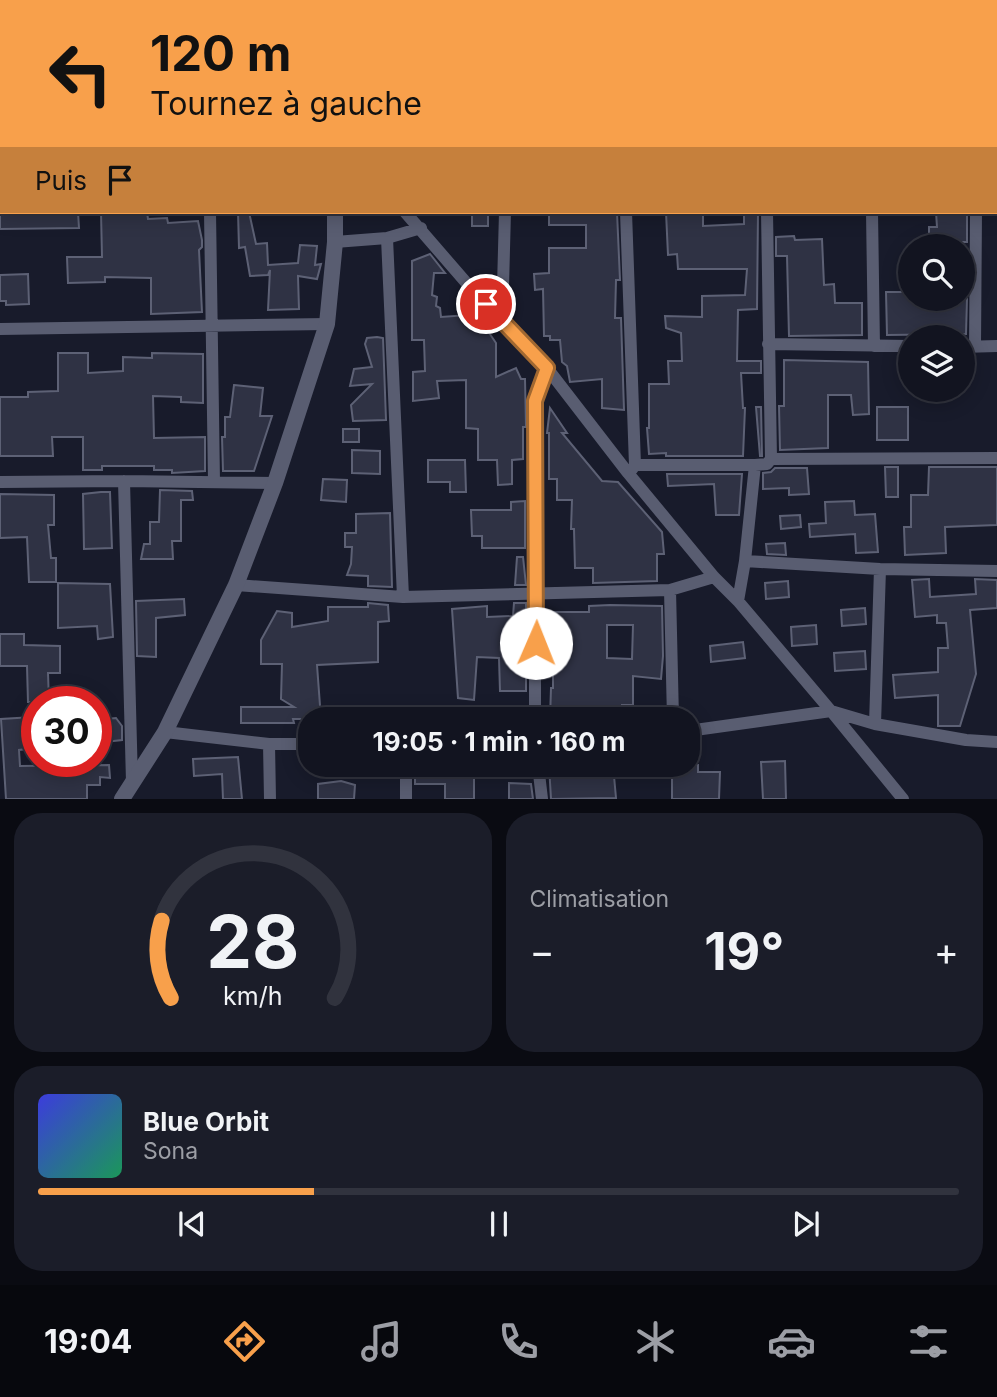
<!DOCTYPE html>
<html lang="fr">
<head>
<meta charset="utf-8">
<style>
  body { margin:0; font-family:Inter,sans-serif; background:#1b1d29; color:#f1f3f6; height:100vh; display:flex; flex-direction:column; font-size:26px; white-space:nowrap }
  * { box-sizing:border-box; margin:0 }
  p { font-size:23px; color:#9c9ea5 }
  .icon { flex:none; width:38px; height:38px; fill:none; stroke:currentColor; stroke-width:2; stroke-linecap:round; stroke-linejoin:round }
  .map { position:relative; height:799px; overflow:hidden }
  .side { display:flex; flex-direction:column; gap:14px; padding:14px; background:#0a0b12; flex:1 }
  .side>* { flex:none }
  .hud { position:absolute; left:0px; top:0px; width:998px; height:214px; box-shadow:0 4px 18px #0003,0 0 0 2px #31333e; background:#f8a04b; color:#111; overflow:hidden }
  .fabs { position:absolute; left:898px; top:234px; display:grid; gap:14px }
  .fabs a { display:grid; place-items:center; width:77px; height:77px; border-radius:50%; background:#121420; box-shadow:0 4px 18px #0003,0 0 0 2px #31333e; font-size:35px }
  .speed { position:absolute; left:21px; top:686px; display:flex; gap:14px; font-size:35px; font-weight:700; text-align:center }
  .speed>* { display:grid; place-content:center; width:91px; height:91px; border-radius:50%; background:#121420; box-shadow:0 4px 18px #0003,0 0 0 2px #31333e; line-height:1 }
  .speed .limit { border:10px solid #d22; background:#fff; color:#111 }
  .pin { position:absolute; display:grid; place-items:center; width:60px; height:60px; color:#fff; margin:-30px; border:4px solid #fff; border-radius:50%; box-shadow:0 2px 7px #0007 }
  .me { position:absolute; width:77px; margin:-38px; rotate:1deg; stroke-linejoin:round; filter:drop-shadow(0 0 5px #0008) }
  .turn { display:flex; align-items:center; gap:24px; height:147px; padding:0 35px; font-size:32px }
  .turn .icon { width:91px; height:91px; stroke-width:2.5 }
  .turn b { display:block; font-size:49px; line-height:60px }
  .then { display:flex; align-items:center; height:66px; padding:0 35px; background:#0003; gap:14px; font-size:26px }
  .big { font-size:52px; font-weight:700; line-height:1.1 }
  .side .widget { flex:1; display:flex; flex-direction:column; justify-content:center; gap:10px; min-width:0; padding:0 24px; border-radius:28px; background:#1b1d29 }
  .side .dial { align-items:center; gap:0 }
  .dial svg { height:182px; overflow:visible; fill:none; stroke:#31333e; stroke-width:7; stroke-linecap:round; text-anchor:middle }
  .dial text { fill:#f1f3f6; stroke:none }
  .song { display:flex; align-items:center; gap:21px }
  .cover { width:84px; height:84px; border-radius:10px; background:linear-gradient(135deg,hsl(240 70% 55%),hsl(150 70% 35%)) }
  .played { height:7px; border-radius:4px; background:linear-gradient(90deg,#f8a04b 30%,#31333e 30%) }
  .keys { display:flex; justify-content:space-around; direction:ltr }
  .heat { display:flex; justify-content:space-between; align-items:center; font-size:38px; direction:ltr }
  .side .tiles { flex:1; display:grid; gap:14px; grid-template-columns:1fr 1fr }
  .widget:last-child { grid-column:span 2 }
  .trip { position:absolute; left:298px; top:707px; width:402px; height:70px; border-radius:28px; background:#121420; box-shadow:0 4px 18px #0003,0 0 0 2px #31333e; font-weight:700; line-height:70px; text-align:center }
  .tabs { display:flex; height:112px; justify-content:space-around; align-items:center; background:#07080d; color:#9c9ea5 }
  .tabs .icon { width:49px; height:49px }
  .tabs .current { color:#f8a04b }
  .tabs b { font-size:32px; color:#f1f3f6 }
  .map>svg:first-child { display:block }
  .building { fill:#2f3244; stroke:#5d6175; stroke-width:2; fill-rule:evenodd }
  .lines { fill:none; stroke-linecap:round; stroke-linejoin:round }
  .minor { stroke:#595d71; stroke-width:12 }
  .tertiary { stroke:#595d71; stroke-width:16 }
  .route-casing { stroke:#a16831; stroke-width:18 }
  .route { stroke:#f8a04b; stroke-width:12 }
</style>
</head>
<body>
<div class="map">
<svg width="997" height="799" viewBox="0 0 997 799">
  <rect width="100%" height="100%" fill="#181b2b"/>
  <path class="building" d="M 0,212 L 78,212 L 79,228 L 0,229 Z
    M 101,212 L 147,212 L 148,219 L 167,218 L 168,223 L 198,221 L 202,240 L 202,247 L 199,250 L 202,312 L 151,314 L 151,278 L 105,277 L 105,282 L 68,283 L 67,257 L 102,257 Z
    M 238,212 L 249,212 L 256,244 L 267,243 L 268,265 L 298,263 L 300,245 L 317,246 L 315,265 L 321,264 L 317,279 L 298,276 L 299,309 L 268,310 L 270,270 L 268,275 L 250,276 L 245,247 L 239,248 Z
    M 472,212 L 488,212 L 488,226 L 472,226 Z
    M 549,212 L 617,212 L 620,280 L 616,280 L 615,318 L 621,318 L 624,410 L 602,408 L 602,379 L 570,382 L 567,366 L 562,362 L 560,340 L 550,340 L 550,336 L 544,336 L 543,289 L 535,290 L 534,274 L 549,273 L 549,248 L 586,248 L 586,225 L 549,225 Z
    M 666,212 L 703,212 L 703,226 L 744,224 L 744,212 L 758,212 L 757,309 L 738,310 L 737,361 L 761,361 L 761,373 L 741,373 L 743,408 L 745,408 L 743,456 L 666,456 L 666,453 L 649,454 L 647,428 L 649,428 L 649,384 L 669,384 L 668,361 L 682,361 L 681,333 L 666,328 L 665,316 L 702,317 L 702,296 L 745,295 L 747,269 L 678,269 L 677,254 L 668,255 Z
    M 936,212 L 967,212 L 967,242 L 950,242 L 950,247 L 929,247 L 929,227 L 937,227 Z
    M 794,236 L 795,240 L 822,239 L 824,285 L 834,284 L 835,303 L 862,303 L 862,335 L 789,336 L 787,256 L 776,256 L 776,237 Z
    M 962,249 L 967,249 L 967,285 L 962,286 Z
    M 430,254 L 445,273 L 434,273 L 432,295 L 437,297 L 436,306 L 440,308 L 441,317 L 469,315 L 481,321 L 496,343 L 496,377 L 516,368 L 521,379 L 525,379 L 526,427 L 523,427 L 523,459 L 512,460 L 512,484 L 498,485 L 497,460 L 478,460 L 478,429 L 466,428 L 466,380 L 437,381 L 439,398 L 413,401 L 413,372 L 425,371 L 424,340 L 412,340 L 412,261 Z
    M 28,274 L 29,304 L 6,305 L 6,301 L 0,301 L 0,275 Z
    M 886,292 L 910,292 L 910,299 L 967,299 L 966,334 L 887,335 Z
    M 377,337 L 383,338 L 386,420 L 353,421 L 351,405 L 372,384 L 350,386 L 354,369 L 372,367 L 365,344 L 367,338 Z
    M 58,353 L 88,353 L 88,373 L 123,371 L 123,357 L 152,358 L 152,353 L 203,354 L 203,403 L 181,402 L 181,397 L 153,396 L 154,438 L 205,437 L 205,471 L 172,473 L 172,470 L 154,470 L 154,466 L 102,466 L 102,470 L 83,470 L 83,437 L 52,437 L 53,456 L 0,456 L 0,397 L 28,397 L 28,392 L 58,391 Z
    M 784,360 L 868,362 L 869,414 L 853,415 L 851,395 L 828,395 L 828,448 L 780,450 L 779,406 L 784,406 Z
    M 234,385 L 263,388 L 260,416 L 272,416 L 254,471 L 223,471 L 222,437 L 225,437 L 225,417 L 230,417 Z
    M 756,407 L 761,407 L 762,456 L 760,456 Z
    M 877,407 L 908,407 L 908,440 L 877,440 Z
    M 550,408 L 567,433 L 562,433 L 602,481 L 618,482 L 662,532 L 664,554 L 657,554 L 657,581 L 593,583 L 593,568 L 575,568 L 574,529 L 571,529 L 572,500 L 557,500 L 557,479 L 549,479 L 549,433 L 547,433 Z
    M 343,429 L 359,429 L 359,442 L 343,442 Z
    M 352,450 L 380,451 L 380,474 L 352,473 Z
    M 428,460 L 465,460 L 466,492 L 450,492 L 450,482 L 428,482 Z
    M 885,467 L 898,467 L 898,497 L 886,497 Z
    M 929,467 L 997,467 L 997,525 L 945,527 L 946,553 L 905,555 L 904,527 L 911,527 L 911,495 L 928,495 Z
    M 775,468 L 807,468 L 809,494 L 789,495 L 789,488 L 763,489 L 763,473 L 771,472 Z
    M 667,474 L 742,474 L 739,515 L 716,515 L 714,484 L 668,486 Z
    M 323,479 L 347,480 L 346,502 L 321,500 Z
    M 160,490 L 192,491 L 193,500 L 181,500 L 181,541 L 172,541 L 173,559 L 141,559 L 144,544 L 150,544 L 150,522 L 159,522 Z
    M 101,492 L 110,492 L 112,548 L 84,549 L 83,494 Z
    M 0,494 L 54,495 L 54,525 L 48,525 L 51,558 L 56,558 L 56,582 L 29,582 L 27,537 L 0,538 Z
    M 525,501 L 525,548 L 482,548 L 482,536 L 472,536 L 471,510 L 511,510 L 511,502 Z
    M 854,501 L 855,515 L 875,514 L 878,552 L 856,553 L 855,534 L 810,537 L 809,524 L 826,523 L 825,502 Z
    M 390,513 L 392,587 L 368,586 L 368,576 L 347,575 L 351,564 L 352,547 L 345,547 L 345,533 L 356,533 L 356,514 Z
    M 800,515 L 801,527 L 781,529 L 780,516 Z
    M 785,543 L 786,555 L 767,554 L 766,544 Z
    M 517,557 L 523,557 L 526,585 L 515,585 Z
    M 929,579 L 930,597 L 976,594 L 975,579 L 997,580 L 997,608 L 970,610 L 976,674 L 960,726 L 938,726 L 938,695 L 895,698 L 893,675 L 938,672 L 938,648 L 948,648 L 946,623 L 937,623 L 937,615 L 915,617 L 912,580 Z
    M 788,581 L 789,597 L 766,599 L 765,583 Z
    M 58,583 L 110,584 L 113,637 L 98,639 L 97,626 L 58,628 Z
    M 184,599 L 185,615 L 156,618 L 156,657 L 137,656 L 136,601 Z
    M 368,603 L 388,605 L 389,621 L 378,622 L 378,662 L 317,665 L 321,719 L 293,719 L 294,723 L 241,723 L 241,707 L 294,707 L 281,699 L 282,664 L 261,664 L 261,640 L 277,611 L 292,613 L 292,627 L 328,621 L 328,607 L 368,607 Z
    M 514,603 L 526,603 L 526,691 L 500,691 L 499,658 L 477,657 L 474,700 L 458,698 L 452,609 L 487,606 L 487,617 L 513,616 Z
    M 610,605 L 662,606 L 663,656 L 661,679 L 633,676 L 633,705 L 622,705 L 622,719 L 603,719 L 603,716 L 575,715 L 575,718 L 550,719 L 551,688 L 553,688 L 553,652 L 544,652 L 544,612 L 589,612 L 589,606 ZM 607,625 L 633,625 L 632,659 L 607,658 Z
    M 865,608 L 866,624 L 842,626 L 841,610 Z
    M 816,625 L 817,644 L 792,646 L 791,627 Z
    M 0,634 L 24,634 L 24,645 L 60,646 L 60,673 L 48,673 L 49,702 L 28,702 L 27,666 L 0,666 Z
    M 743,642 L 745,658 L 711,662 L 710,646 Z
    M 865,651 L 866,669 L 835,671 L 834,653 Z
    M 33,717 L 37,748 L 19,750 L 20,766 L 109,765 L 110,778 L 100,777 L 100,785 L 87,785 L 87,799 L 6,799 L 1,719 Z
    M 116,718 L 122,726 L 122,740 L 96,743 L 96,720 Z
    M 238,757 L 242,799 L 223,799 L 222,774 L 194,776 L 193,759 Z
    M 785,761 L 786,799 L 763,799 L 761,762 Z
    M 415,765 L 429,765 L 430,771 L 474,771 L 474,799 L 445,799 L 445,784 L 415,784 Z
    M 549,765 L 613,765 L 616,798 L 551,799 Z
    M 672,765 L 698,765 L 698,772 L 720,772 L 719,799 L 672,799 Z
    M 341,781 L 355,785 L 354,799 L 318,799 L 318,784 Z
    M 509,783 L 531,784 L 533,799 L 509,799 Z"/>
  <g class="lines">
    <path class="minor" d="M 66,0 L 66,2
      M 241,0 L 242,2
      M 506,0 L 507,2
      M 624,0 L 624,2
      M 974,0 L 974,2
      M 866,2 L 866,0
      M 996,29 L 997,29
      M 0,69 L 2,69
      M 996,143 L 997,143
      M 0,187 L 2,187
      M 210,212 L 214,482
      M 405,212 L 502,324 L 547,368 L 628,473 L 714,577 L 738,601 L 831,711 L 903,799
      M 626,212 L 635,465 L 630,472
      M 767,212 L 771,459
      M 872,212 L 874,346
      M 387,238 L 403,597
      M 335,242 L 387,238 L 421,228
      M 502,324 L 505,212
      M 0,329 L 327,324
      M 768,344 L 910,346
      M 962,347 L 997,346
      M 975,347 L 976,212
      M 635,465 L 755,465 L 767,464 L 771,459 L 997,458
      M 124,481 L 132,782
      M 0,482 L 124,481 L 275,483
      M 745,561 L 880,569 L 997,571
      M 236,585 L 403,597 L 670,590 L 714,577
      M 670,590 L 673,719
      M 738,601 L 745,561 L 755,465
      M 535,719 L 535,401 L 547,368
      M 875,724 L 880,569
      M 688,731 L 831,711 L 875,724 L 966,740 L 997,742
      M 165,732 L 269,744 L 310,744
      M 269,744 L 270,799
      M 406,765 L 406,799
      M 538,765 L 542,799"/>
    <path class="tertiary" d="M 335,2 L 335,0
      M 122,799 L 165,732 L 236,585 L 275,483 L 327,324 L 335,242 L 335,212"/>
  </g>
  <g class="lines">
    <g class="route-casing">
      <path id="route" d="M 486,304 L 547,368 L 535,401 L 536,643"/>
    </g>
    <use href="#route" class="route"/>
  </g>
</svg>
<div class="fabs">
<a><svg class="icon" aria-label="search" viewBox="0 0 24 24"><circle cx="10" cy="10" r="6"/><path d="M15 15l6 6"/></svg></a>
<a><svg class="icon" aria-label="layers" viewBox="0 0 24 24"><path d="M12 4l9 5-9 5-9-5zM3 14l9 5 9-5"/></svg></a>
</div>
<div class="speed"><div class="limit">30</div></div>
<div class="pin" style="left:486px;top:304px;background:#d93025"><svg class="icon" aria-label="arrive" viewBox="0 0 24 24"><path d="M6 21V4h12l-3 4 3 4H6"/></svg></div>
<svg class="me" style="left:536px;top:643px" viewBox="-20 -20 40 40"><circle r="19" fill="#fff"/><path d="M0-13L10 11 0 6-10 11z" fill="#f8a04b"/></svg>
<div class="trip">19:05 · 1 min · 160 m</div>
<div class="hud">
<div class="turn"><svg class="icon" aria-label="left" viewBox="0 0 24 24"><path d="M17 20v-9H6M10 6l-5 5 5 5"/></svg><div><b>120 m</b>Tournez à gauche</div></div>
<div class="then">Puis<svg class="icon" aria-label="arrive" viewBox="0 0 24 24"><path d="M6 21V4h12l-3 4 3 4H6"/></svg></div>
</div>
</div>
<section class="side">
<div class="tiles">
<div class="widget dial"><svg viewBox="0 0 100 80">
<path d="M14 69A42 42 0 1 1 86 69"/>
<path d="M14 69A42 42 0 0 1 10 35" stroke="#f8a04b"/>
<text x="50" y="56" font-size="32" font-weight="700">28</text>
<text x="50" y="72" font-size="11">km/h</text>
</svg></div>
<div class="widget"><p>Climatisation</p>
<div class="heat"><a>−</a><b class="big">19°</b><a>+</a></div>
</div>
<div class="widget">
<div class="song"><i class="cover"></i><div><b>Blue Orbit</b><p>Sona</p></div></div>
<div class="played"></div>
<div class="keys"><svg class="icon" aria-label="previous" viewBox="0 0 24 24"><path d="M18 5L8 12l10 7zM5 5v14"/></svg><svg class="icon" aria-label="pause" viewBox="0 0 24 24"><path d="M8 5v14M16 5v14"/></svg><svg class="icon" aria-label="next" viewBox="0 0 24 24"><path d="M6 5l10 7-10 7zM19 5v14"/></svg></div>
</div>
</div>
</section>
<nav class="tabs">
<b>19:04</b>
<svg class="icon current" aria-label="directions" viewBox="0 0 24 24"><path d="M12 3l9 9-9 9-9-9zM9 14v-3h6M13 9l2 2-2 2"/></svg>
<svg class="icon" aria-label="music" viewBox="0 0 24 24"><path d="M9 18V5l10-2v13"/><circle cx="6" cy="18" r="3"/><circle cx="16" cy="16" r="3"/></svg>
<svg class="icon" aria-label="phone" viewBox="0 0 24 24"><path d="M5 4h4l2 5-3 2q2 4 5 5l2-3 5 2v4C11 20 4 13 5 4z"/></svg>
<svg class="icon" aria-label="climate" viewBox="0 0 24 24"><path d="M12 3v18M4 7l16 10M4 17L20 7"/></svg>
<svg class="icon" aria-label="car" viewBox="0 0 24 24"><path d="M5 17H2v-5l4-1 3-4h7l3 4 3 1v5h-3M9 17h6M6 11h13"/><circle cx="7" cy="17" r="2"/><circle cx="17" cy="17" r="2"/></svg>
<svg class="icon" aria-label="filters" viewBox="0 0 24 24"><path d="M4 7h16M4 17h16"/><circle cx="9" cy="7" r="2"/><circle cx="15" cy="17" r="2"/></svg>
</nav>
</body>
</html>
